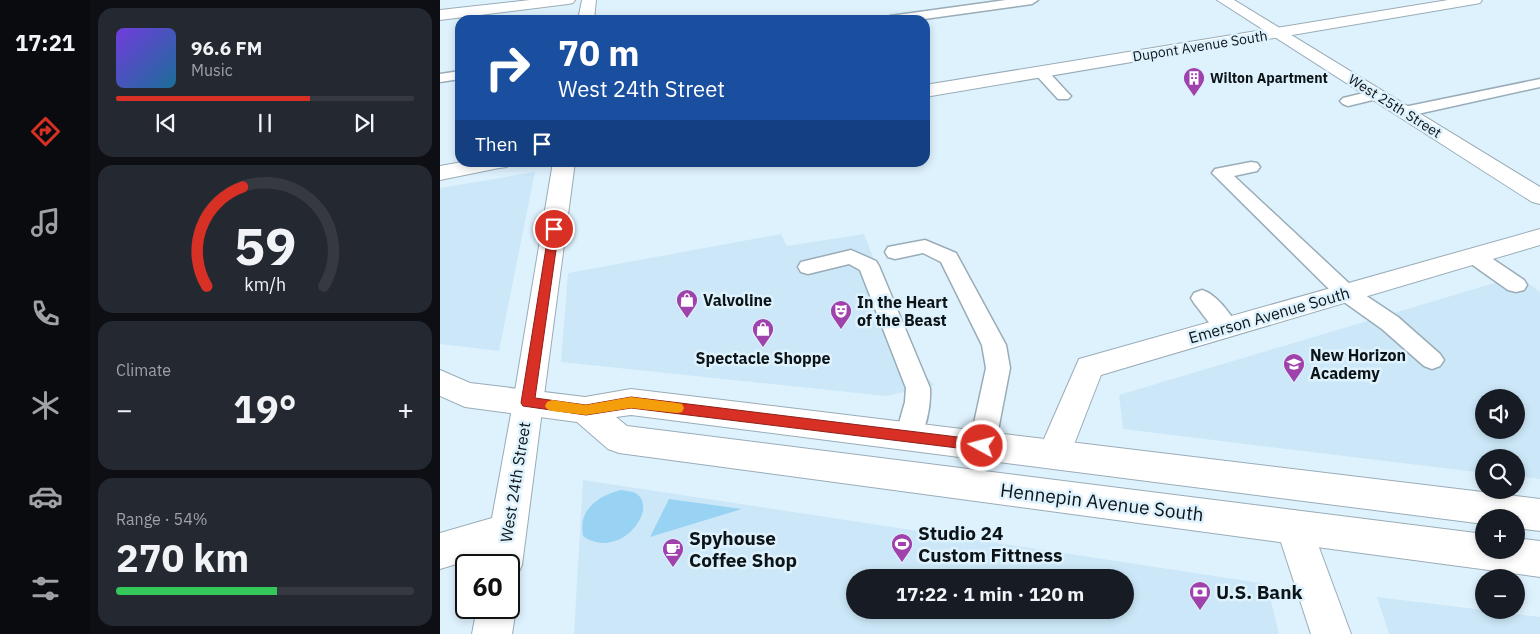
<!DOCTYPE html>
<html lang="en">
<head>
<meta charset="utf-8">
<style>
  body { margin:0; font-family:"IBM Plex Sans",sans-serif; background:#242831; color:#f1f3f6; height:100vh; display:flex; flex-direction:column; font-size:19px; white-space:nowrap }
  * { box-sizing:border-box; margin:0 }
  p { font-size:16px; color:#9ea1a6 }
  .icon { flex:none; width:28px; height:28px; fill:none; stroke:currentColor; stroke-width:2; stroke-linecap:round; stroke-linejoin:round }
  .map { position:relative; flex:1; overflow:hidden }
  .drawer { display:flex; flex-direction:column; gap:8px; padding:8px; background:#0d0f14; width:350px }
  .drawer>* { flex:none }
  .hud { position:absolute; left:15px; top:15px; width:475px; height:152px; border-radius:15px; box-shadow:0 2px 8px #0003; background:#1a4fa0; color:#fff; overflow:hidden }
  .buttons { position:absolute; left:1035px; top:389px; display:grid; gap:10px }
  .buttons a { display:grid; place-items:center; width:50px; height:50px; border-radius:50%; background:#171b24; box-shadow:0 2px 8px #0003; font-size:25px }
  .speed { position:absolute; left:15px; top:554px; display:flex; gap:10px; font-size:25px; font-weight:700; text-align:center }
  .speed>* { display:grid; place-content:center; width:65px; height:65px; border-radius:50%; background:#171b24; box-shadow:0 2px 8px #0003; line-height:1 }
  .speed .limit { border:2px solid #111; border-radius:8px; background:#fff; color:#111 }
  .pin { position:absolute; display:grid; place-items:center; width:42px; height:42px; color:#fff; margin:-21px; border:2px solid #fff; border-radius:50%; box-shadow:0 1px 5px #0007 }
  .me { position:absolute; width:55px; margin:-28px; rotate:277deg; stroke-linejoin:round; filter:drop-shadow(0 0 4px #0008) }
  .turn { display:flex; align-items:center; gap:18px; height:105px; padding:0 20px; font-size:22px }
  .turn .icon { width:65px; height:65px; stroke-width:2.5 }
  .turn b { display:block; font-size:35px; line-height:42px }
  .then { display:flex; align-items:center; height:48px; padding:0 20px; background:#0003; gap:10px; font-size:19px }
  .big { font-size:38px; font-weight:800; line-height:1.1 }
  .drawer .card { flex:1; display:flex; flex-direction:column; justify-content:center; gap:8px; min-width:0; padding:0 18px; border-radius:15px; background:#242831 }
  .drawer .dial { align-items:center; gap:0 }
  .dial svg { height:130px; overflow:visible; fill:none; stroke:#363941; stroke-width:7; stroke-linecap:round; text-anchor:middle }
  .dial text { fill:#f1f3f6; stroke:none }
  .song { display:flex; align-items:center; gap:15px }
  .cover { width:60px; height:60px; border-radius:8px; background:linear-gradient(135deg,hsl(260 70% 55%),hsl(200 70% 35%)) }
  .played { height:5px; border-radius:2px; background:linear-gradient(90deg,#d93025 65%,#363941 65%) }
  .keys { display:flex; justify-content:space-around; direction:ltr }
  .heat { display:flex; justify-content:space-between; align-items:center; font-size:28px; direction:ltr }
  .charge { height:8px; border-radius:4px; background:linear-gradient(90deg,#34c759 54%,#363941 0) }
  .trip { position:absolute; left:406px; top:569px; width:288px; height:50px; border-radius:25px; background:#171b24; box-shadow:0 2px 8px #0003; font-weight:800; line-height:50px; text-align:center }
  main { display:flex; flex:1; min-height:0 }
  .tab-bar { display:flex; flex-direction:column; width:90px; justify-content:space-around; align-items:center; background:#090b0e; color:#9ea1a6 }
  .tab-bar .icon { width:35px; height:35px }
  .tab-bar .on { color:#d93025 }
  .tab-bar b { font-size:22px; color:#f1f3f6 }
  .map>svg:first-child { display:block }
  .built { fill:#cce8f8; fill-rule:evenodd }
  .green { fill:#98d3f3 }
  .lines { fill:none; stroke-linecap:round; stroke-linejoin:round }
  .lane-casing { stroke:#99acb7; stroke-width:3 }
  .street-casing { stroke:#99acb7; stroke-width:2 }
  .secondary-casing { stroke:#99acb7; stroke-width:2 }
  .primary-casing { stroke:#99acb7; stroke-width:2 }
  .lane { fill:#fff; fill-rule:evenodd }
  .street { fill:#fff; fill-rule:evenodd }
  .secondary { fill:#fff; fill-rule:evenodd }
  .primary { fill:#fff; fill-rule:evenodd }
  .route { fill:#d93025; stroke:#8d1f18 }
  .slow { fill:#f59e0b }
  .labels { text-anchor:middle; stroke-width:5; stroke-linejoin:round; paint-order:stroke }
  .far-street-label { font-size:14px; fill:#0d1418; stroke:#def2fe }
  .far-poi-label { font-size:14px; font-weight:bold; fill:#0d1418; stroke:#def2fe; text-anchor:start }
  .poi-label { font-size:16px; font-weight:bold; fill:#0d1418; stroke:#def2fe; text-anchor:start }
  .street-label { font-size:16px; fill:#0d1418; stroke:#def2fe }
  .near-street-label { font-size:19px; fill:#0d1418; stroke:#def2fe }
  .near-poi-label { font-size:19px; font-weight:bold; fill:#0d1418; stroke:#def2fe; text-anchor:start }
</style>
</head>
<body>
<main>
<nav class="tab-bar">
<b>17:21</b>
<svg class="icon on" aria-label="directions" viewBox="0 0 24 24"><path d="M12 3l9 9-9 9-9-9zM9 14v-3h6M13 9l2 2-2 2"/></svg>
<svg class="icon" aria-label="music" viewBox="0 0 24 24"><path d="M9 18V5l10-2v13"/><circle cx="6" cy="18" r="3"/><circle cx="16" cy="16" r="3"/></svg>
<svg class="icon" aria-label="phone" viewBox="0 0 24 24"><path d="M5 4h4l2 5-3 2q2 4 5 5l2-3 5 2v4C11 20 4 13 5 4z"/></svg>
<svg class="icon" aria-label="climate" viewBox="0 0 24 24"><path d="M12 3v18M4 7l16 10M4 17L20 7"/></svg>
<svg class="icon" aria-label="car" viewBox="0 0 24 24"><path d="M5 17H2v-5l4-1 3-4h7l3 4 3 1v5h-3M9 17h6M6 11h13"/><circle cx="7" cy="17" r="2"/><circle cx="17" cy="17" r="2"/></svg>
<svg class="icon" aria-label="filters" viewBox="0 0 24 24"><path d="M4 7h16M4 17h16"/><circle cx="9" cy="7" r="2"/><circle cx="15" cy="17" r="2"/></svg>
</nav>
<section class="drawer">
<div class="card">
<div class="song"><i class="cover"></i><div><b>96.6 FM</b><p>Music</p></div></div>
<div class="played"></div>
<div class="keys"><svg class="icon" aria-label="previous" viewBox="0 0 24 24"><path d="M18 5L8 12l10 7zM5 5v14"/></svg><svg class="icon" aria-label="pause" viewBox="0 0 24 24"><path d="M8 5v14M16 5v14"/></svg><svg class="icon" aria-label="next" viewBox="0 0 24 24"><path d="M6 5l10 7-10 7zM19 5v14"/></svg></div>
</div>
<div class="card dial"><svg viewBox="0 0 100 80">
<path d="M14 69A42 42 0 1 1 86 69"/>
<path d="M14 69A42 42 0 0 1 36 8" stroke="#d93025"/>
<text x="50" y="56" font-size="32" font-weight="700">59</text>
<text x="50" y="72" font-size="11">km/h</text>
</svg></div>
<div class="card"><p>Climate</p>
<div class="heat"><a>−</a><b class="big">19°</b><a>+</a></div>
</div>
<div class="card"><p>Range · 54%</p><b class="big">270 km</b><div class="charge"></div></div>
</section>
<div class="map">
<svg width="1100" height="634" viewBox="0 0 1100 634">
  <rect width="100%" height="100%" fill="#def2fe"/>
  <path class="built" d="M 95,172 L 59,351 L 0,344 L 0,188 Z
    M 341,234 L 347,246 L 424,234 L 476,367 L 495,385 L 446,396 L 121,362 L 128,273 Z
    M 1078,276 L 1100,292 L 1100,479 L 1076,476 L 1076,458 L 1044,458 L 1044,473 L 683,429 L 679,395 ZM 1044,398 L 1076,398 L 1076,430 L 1044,430 Z
    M 143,480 L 827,584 L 839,634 L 134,634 ZM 415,578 L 685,578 L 685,610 L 415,610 Z
    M 937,597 L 1100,617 L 1100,634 L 949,634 Z"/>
  <path class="green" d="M 181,490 C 184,491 190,491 193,492 C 223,504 181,563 143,536 C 138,510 157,496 181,490 Z
    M 229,499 L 302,509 L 210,537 Z"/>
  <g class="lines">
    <g class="lane-casing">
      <path id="lane" d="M 566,0 L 598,0 L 592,4 L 477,20 L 444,20 L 450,16 Z
        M 601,68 L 606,69 L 628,93 L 631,96 L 628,99 L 618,99 L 596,75 L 594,72 L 596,69 Z
        M 20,71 L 20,79 L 0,82 L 0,74 Z
        M 1100,79 L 1100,87 L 964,117 L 958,115 L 956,112 L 958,109 L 964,107 Z
        M 936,90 L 941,92 L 944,95 L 941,98 L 908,106 L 903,104 L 900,101 L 903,98 Z
        M 811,162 L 817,163 L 820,167 L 817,171 L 794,176 L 913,287 L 958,317 L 1000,354 L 1004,360 L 1000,366 L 992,369 L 984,366 L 942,329 L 897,297 L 772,173 L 775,169 Z
        M 485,240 L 516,253 L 566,345 L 570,368 L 555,446 L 551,454 L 542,457 L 533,454 L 529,446 L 546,368 L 542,345 L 501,262 L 483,253 L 455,259 L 448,257 L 445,252 L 448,247 Z
        M 1034,249 L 1041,251 L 1084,280 L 1087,285 L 1084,290 L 1076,292 L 1068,290 L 1027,261 L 1024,256 L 1027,251 Z
        M 411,250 L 436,261 L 439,266 L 490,388 C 491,407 486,428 477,445 L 468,448 L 459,445 L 455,437 L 465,402 L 466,388 L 420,270 L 409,264 L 368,274 L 361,272 L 358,267 L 361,262 Z
        M 762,290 C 776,294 791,314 798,327 L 795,333 C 776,339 766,317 754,303 L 751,298 L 754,293 Z"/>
    </g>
    <g class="street-casing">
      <path id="street" d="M 90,0 L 135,0 L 133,3 L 128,4 L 0,20 L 0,10 Z
        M 777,0 L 794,0 L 1100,187 L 1100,204 L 1092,202 Z
        M 1100,229 L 1100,245 L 661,375 L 626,465 L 614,469 L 602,465 L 597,455 L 639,359 Z
        M 88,390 L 99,394 L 103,403 L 82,565 L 76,578 L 69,581 L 69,565 L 44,565 L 46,555 L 0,569 L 0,533 L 52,518 L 73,403 L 77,394 Z
        M 854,510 L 867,515 L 911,634 L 871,634 L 836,527 L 841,515 Z
        M 69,594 L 76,608 L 72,634 L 32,634 L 37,608 L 69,608 Z"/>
    </g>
    <g class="secondary-casing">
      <path id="secondary" d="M 142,0 L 156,0 L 154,20 L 138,20 Z
        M 1008,0 L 1042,0 L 1040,3 L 1035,4 L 485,97 L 485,85 Z
        M 22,162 L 69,162 L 67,167 L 59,168 L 0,180 L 0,166 Z
        M 113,162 L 135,162 L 103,403 L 99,412 L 88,416 L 77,412 L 73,403 Z"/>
    </g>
    <g class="primary-casing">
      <path id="primary" d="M 0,370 L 30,383 L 145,397 L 191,389 L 1100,499 L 1100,531 L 1076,528 L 1076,518 L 1044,518 L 1044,524 L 191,415 L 176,417 L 187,426 L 1044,534 L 1044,550 L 1076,550 L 1076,538 L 1100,541 L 1100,577 L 179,453 L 168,449 L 137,422 L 25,407 L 0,396 Z"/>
    </g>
    <use href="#lane" class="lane"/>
    <use href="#street" class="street"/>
    <use href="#secondary" class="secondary"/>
    <use href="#primary" class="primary"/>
  </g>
  <path class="route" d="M 114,226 L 119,229 L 95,398 L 146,405 L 191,397 L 542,440 L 547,442 L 549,446 L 547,450 L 542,451 L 191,408 L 146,415 L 83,406 L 81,403 L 109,229 Z"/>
  <path class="slow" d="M 191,397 L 237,403 L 242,404 L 244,408 L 242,412 L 237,413 L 191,408 L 146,415 L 112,411 L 107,409 L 105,406 L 107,402 L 112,400 L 146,405 Z"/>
  <defs>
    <g id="building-pin" transform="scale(1.125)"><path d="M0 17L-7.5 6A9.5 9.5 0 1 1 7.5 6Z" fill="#9f42ac" stroke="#def2fe"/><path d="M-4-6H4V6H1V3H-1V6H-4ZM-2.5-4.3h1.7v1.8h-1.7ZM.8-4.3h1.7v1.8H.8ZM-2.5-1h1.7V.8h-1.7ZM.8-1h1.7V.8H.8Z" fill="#fff"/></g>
    <g id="shop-pin" transform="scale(1.125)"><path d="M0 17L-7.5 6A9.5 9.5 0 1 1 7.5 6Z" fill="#9f42ac" stroke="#def2fe"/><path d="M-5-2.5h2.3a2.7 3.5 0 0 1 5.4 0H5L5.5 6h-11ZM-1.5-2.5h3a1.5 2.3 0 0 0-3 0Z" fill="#fff"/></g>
    <g id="theatre-pin" transform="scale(1.125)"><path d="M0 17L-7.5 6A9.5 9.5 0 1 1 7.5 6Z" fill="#9f42ac" stroke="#def2fe"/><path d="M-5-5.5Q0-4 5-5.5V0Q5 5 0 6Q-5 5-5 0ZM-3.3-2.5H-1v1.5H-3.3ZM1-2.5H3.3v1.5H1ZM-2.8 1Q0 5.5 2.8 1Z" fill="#fff"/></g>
    <g id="school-pin" transform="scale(1.125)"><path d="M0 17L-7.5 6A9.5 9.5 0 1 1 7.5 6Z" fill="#9f42ac" stroke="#def2fe"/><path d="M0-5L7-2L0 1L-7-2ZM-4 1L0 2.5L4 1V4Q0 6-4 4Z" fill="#fff"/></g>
    <g id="stadium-pin" transform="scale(1.125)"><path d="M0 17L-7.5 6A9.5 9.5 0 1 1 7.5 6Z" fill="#9f42ac" stroke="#def2fe"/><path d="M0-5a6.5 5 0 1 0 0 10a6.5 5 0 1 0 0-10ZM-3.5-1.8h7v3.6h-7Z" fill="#fff"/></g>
    <g id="cafe-pin" transform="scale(1.125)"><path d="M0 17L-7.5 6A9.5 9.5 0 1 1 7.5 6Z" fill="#9f42ac" stroke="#def2fe"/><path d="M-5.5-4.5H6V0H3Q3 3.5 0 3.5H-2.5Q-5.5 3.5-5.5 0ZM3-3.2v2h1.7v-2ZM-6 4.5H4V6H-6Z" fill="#fff"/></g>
    <g id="bank-pin" transform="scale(1.125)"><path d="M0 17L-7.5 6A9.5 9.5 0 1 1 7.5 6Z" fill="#9f42ac" stroke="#def2fe"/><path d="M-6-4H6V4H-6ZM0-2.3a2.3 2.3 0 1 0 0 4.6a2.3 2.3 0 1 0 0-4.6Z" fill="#fff"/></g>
  </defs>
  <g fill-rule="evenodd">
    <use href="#building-pin" x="754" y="78"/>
    <use href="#shop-pin" x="247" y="300"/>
    <use href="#theatre-pin" x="401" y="311"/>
    <use href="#shop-pin" x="323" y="329"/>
    <use href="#school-pin" x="854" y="364"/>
    <use href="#stadium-pin" x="462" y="544"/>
    <use href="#cafe-pin" x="233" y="549"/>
    <use href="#bank-pin" x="760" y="592"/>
  </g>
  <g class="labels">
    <g class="far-street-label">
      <text transform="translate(760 46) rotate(-9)" y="5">Dupont Avenue South</text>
      <text transform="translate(955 106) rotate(32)" y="5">West 25th Street</text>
    </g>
    <g class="far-poi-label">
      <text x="770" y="83">Wilton Apartment</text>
    </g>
    <g class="poi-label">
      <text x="263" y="306">Valvoline</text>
      <text x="417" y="308">In the Heart<tspan x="417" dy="18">of the Beast</tspan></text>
      <text x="870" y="361">New Horizon<tspan x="870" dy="18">Academy</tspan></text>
      <text x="323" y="364" text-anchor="middle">Spectacle Shoppe</text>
    </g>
    <g class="street-label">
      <text transform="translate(829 315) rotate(-16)" y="6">Emerson Avenue South</text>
      <text transform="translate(75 482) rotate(-81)" y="6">West 24th Street</text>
    </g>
    <g class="near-street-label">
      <text transform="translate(662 502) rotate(7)" y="7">Hennepin Avenue South</text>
    </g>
    <g class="near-poi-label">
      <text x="478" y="540">Studio 24<tspan x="478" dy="22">Custom Fittness</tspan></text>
      <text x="249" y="545">Spyhouse<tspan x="249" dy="22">Coffee Shop</tspan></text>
      <text x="776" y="599">U.S. Bank</text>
    </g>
  </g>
</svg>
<div class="buttons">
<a><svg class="icon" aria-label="sound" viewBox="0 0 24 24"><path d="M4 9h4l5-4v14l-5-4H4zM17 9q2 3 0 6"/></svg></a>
<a><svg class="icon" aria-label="search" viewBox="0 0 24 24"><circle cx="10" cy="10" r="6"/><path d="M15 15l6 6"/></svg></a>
<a>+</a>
<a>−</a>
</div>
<div class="speed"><div class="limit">60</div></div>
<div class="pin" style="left:114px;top:229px;background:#d93025"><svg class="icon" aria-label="arrive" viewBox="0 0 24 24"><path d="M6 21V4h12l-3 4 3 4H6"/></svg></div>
<svg class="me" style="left:542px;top:446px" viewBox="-20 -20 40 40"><circle r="17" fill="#d93025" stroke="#fff" stroke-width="3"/><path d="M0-11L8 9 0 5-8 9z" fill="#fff"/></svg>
<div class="trip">17:22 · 1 min · 120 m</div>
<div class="hud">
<div class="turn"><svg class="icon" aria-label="right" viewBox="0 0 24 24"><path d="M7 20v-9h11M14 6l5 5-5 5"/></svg><div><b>70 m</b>West 24th Street</div></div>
<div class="then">Then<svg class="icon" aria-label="arrive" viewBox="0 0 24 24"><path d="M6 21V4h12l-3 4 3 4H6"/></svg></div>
</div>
</div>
</main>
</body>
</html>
